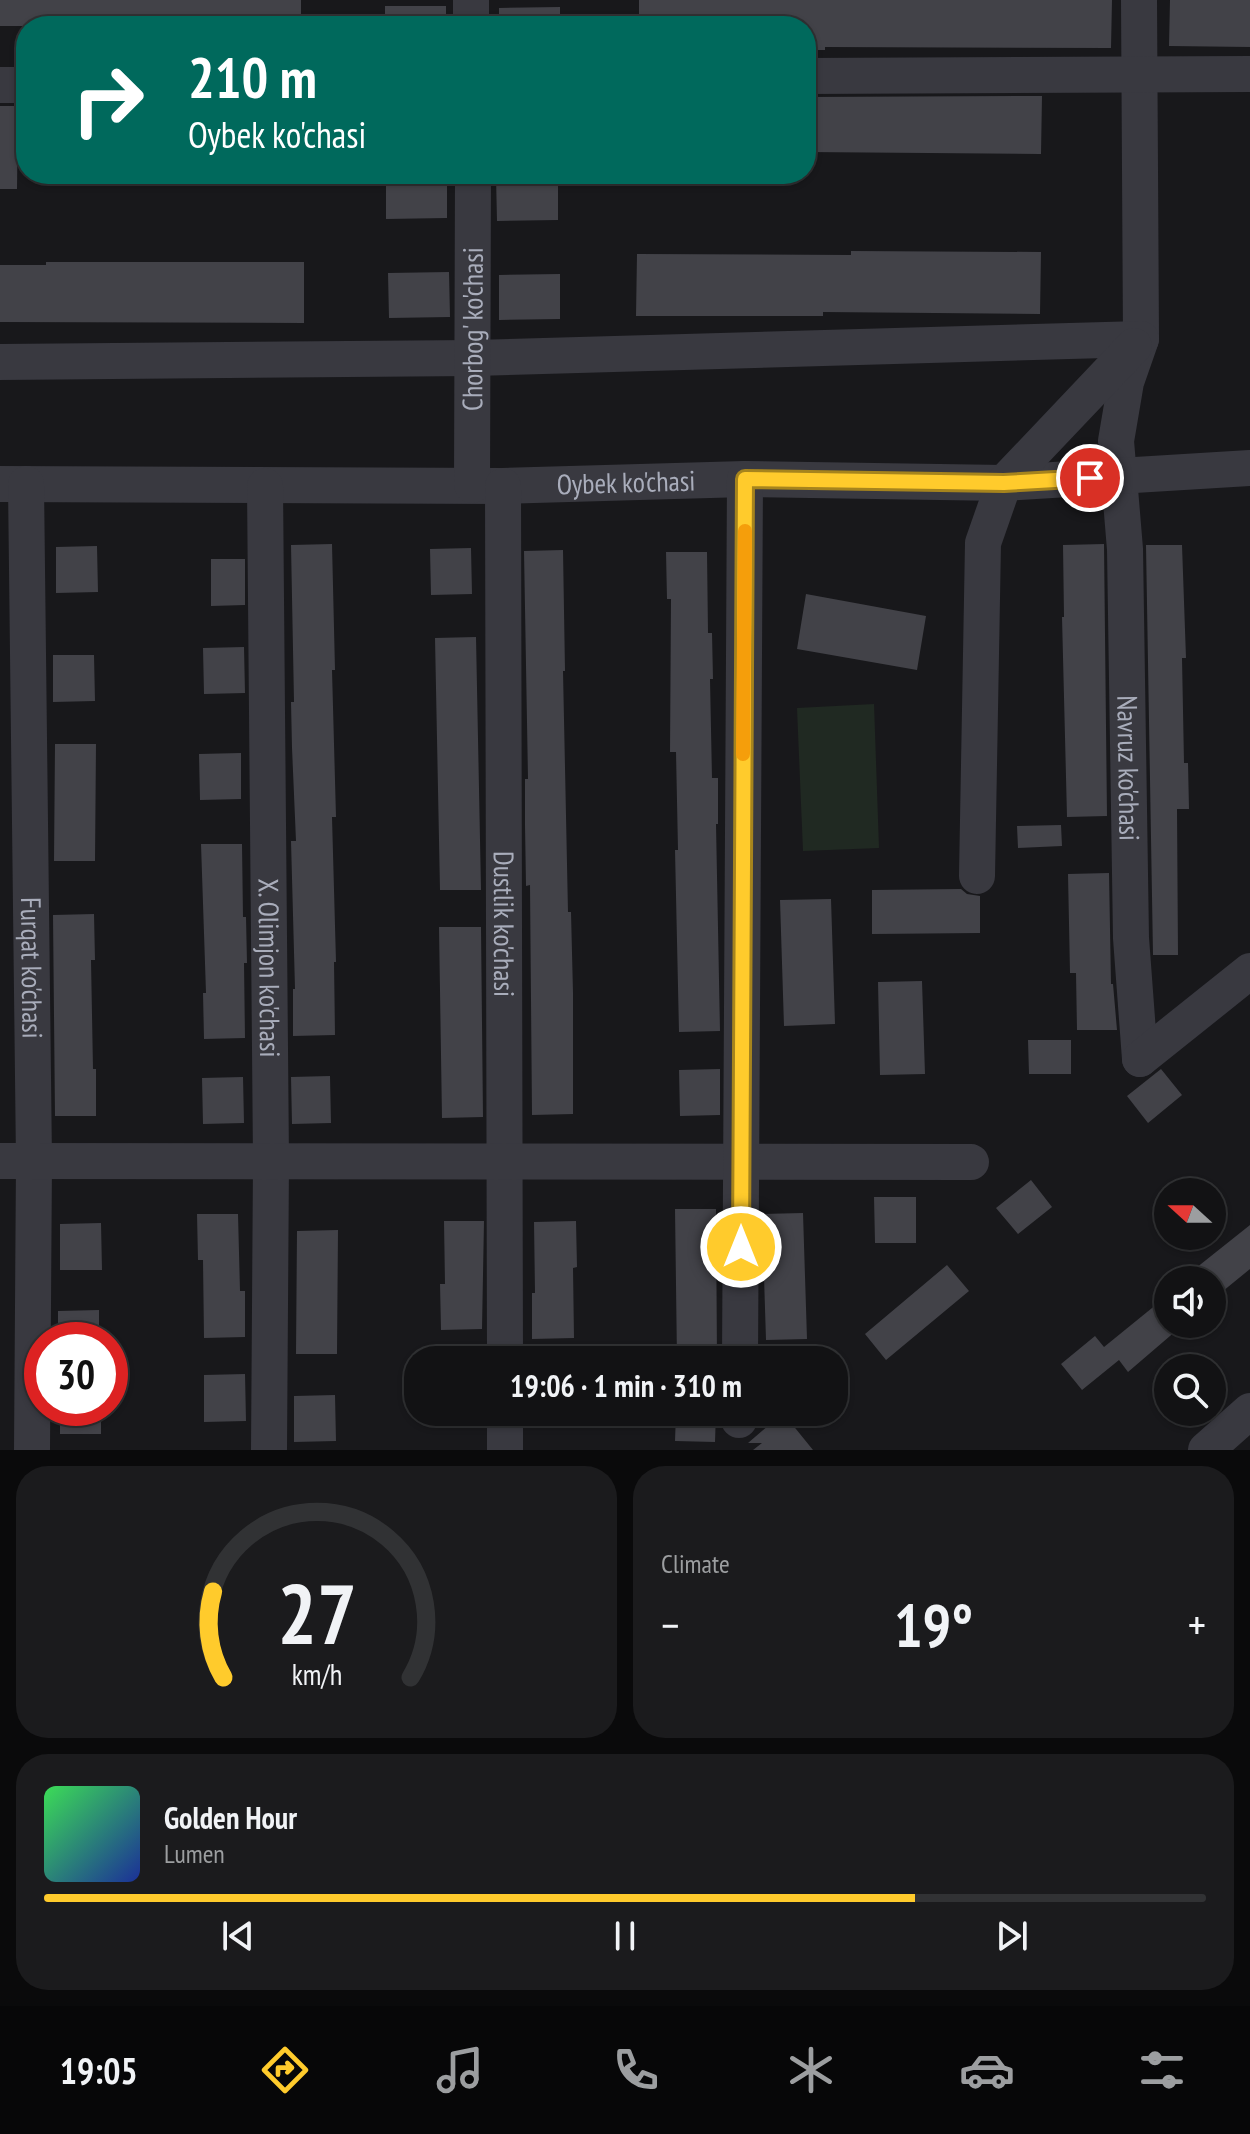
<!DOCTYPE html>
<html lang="en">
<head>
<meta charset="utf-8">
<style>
  body { margin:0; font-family:"PT Sans Narrow",sans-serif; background:#1b1b1d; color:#f1f3f6; height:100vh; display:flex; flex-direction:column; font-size:30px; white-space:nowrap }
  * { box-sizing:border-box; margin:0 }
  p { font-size:26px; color:#9c9ea0 }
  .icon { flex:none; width:44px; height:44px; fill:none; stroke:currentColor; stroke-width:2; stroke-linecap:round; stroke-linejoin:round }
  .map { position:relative; height:1450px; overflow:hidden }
  .drawer { display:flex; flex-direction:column; gap:16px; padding:16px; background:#0a0a0b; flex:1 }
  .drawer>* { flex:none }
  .guide { position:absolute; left:16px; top:16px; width:800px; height:168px; border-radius:32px; box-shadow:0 2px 6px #0004,0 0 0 2px #313234; background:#00695c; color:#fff; overflow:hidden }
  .needle { width:52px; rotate:291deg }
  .tools { position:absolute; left:1154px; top:1178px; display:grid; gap:16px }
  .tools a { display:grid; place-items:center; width:72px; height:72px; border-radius:50%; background:#121214; box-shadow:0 2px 6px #0004,0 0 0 2px #313234; font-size:40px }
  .speed { position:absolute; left:24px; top:1322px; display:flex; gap:16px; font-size:40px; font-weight:700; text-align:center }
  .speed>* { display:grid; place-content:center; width:104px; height:104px; border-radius:50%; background:#121214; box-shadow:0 2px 6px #0004,0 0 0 2px #313234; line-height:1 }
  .speed .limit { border:12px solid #d22; background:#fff; color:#111 }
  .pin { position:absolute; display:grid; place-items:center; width:68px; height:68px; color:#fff; margin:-34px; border:4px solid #fff; border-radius:50%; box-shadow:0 2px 8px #0007 }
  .me { position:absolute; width:88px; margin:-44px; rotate:0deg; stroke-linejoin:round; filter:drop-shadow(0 0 6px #0008) }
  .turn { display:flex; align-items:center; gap:28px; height:168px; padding:0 40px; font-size:36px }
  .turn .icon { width:104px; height:104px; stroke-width:2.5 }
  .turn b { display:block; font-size:56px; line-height:68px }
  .big { font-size:60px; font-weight:700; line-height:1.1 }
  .drawer .tile { flex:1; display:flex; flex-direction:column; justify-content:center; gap:12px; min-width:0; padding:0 28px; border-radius:32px; background:#1b1b1d }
  .drawer .dial { align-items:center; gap:0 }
  .dial svg { height:208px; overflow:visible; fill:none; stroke:#313234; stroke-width:7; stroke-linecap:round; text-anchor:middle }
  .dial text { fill:#f1f3f6; stroke:none }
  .song { display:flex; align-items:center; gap:24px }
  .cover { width:96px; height:96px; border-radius:12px; background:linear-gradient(135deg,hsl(130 70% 55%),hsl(230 70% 35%)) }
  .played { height:8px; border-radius:4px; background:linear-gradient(90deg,#ffcb2c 75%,#313234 75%) }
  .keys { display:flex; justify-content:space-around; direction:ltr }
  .heat { display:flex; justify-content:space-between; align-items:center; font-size:44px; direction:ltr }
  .drawer .tiles { flex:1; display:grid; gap:16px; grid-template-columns:1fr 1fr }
  .tile:last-child { grid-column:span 2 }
  .trip { position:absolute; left:404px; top:1346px; width:444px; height:80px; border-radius:32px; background:#121214; box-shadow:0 2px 6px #0004,0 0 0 2px #313234; font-weight:700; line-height:80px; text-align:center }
  .tabs { display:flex; height:128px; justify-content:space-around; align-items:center; background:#070708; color:#9c9ea0 }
  .tabs .icon { width:56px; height:56px }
  .tabs .active { color:#ffcb2c }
  .tabs b { font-size:36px; color:#f1f3f6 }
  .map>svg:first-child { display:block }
  .green { fill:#202922 }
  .building { fill:#424248 }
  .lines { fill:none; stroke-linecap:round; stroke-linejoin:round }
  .minor { stroke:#393940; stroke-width:36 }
  .route-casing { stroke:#a6841d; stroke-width:20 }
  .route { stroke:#ffcb2c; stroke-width:14 }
  .slow { stroke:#f59e0b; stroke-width:14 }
  .labels { text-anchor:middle; stroke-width:7; stroke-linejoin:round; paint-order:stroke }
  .street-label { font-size:28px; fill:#a9adbb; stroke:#131316 }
</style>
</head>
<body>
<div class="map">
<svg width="1250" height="1450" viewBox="0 0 1250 1450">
  <rect width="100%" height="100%" fill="#18181b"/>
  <path class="green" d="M 874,704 L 879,848 L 803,851 L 797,708 Z"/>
  <path class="building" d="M 0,0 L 301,0 L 301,26 L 0,26 Z
    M 639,0 L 1112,0 L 1111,48 L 825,47 L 825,50 L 806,50 L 806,26 L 639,26 Z
    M 1170,0 L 1250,0 L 1250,47 L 1169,46 Z
    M 385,6 L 446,6 L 446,26 L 385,26 Z
    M 560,7 L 560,26 L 499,26 L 499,8 Z
    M 1042,96 L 1041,154 L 806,152 L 806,97 Z
    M 0,106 L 18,106 L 17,189 L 0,189 Z
    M 386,174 L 447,174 L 447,218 L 386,219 Z
    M 558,175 L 558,220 L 497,221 L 496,176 Z
    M 851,251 L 1041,252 L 1040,314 L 823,312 L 823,316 L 636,316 L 637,254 L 851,255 Z
    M 46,262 L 304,262 L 304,323 L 0,322 L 0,265 L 46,265 Z
    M 449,272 L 450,317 L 389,318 L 388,273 Z
    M 560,274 L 560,319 L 499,320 L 499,275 Z
    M 332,544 L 335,670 L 332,670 L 336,817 L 332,817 L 336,962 L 334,962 L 335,1035 L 293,1036 L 293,989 L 295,989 L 291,841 L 296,841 L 292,748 L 291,702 L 294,702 L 291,545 Z
    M 1104,544 L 1107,816 L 1067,817 L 1062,617 L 1064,617 L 1063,545 Z
    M 1146,545 L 1182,545 L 1186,658 L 1182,658 L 1184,763 L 1188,763 L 1189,809 L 1177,809 L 1178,955 L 1153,955 Z
    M 97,546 L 98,592 L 56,593 L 56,547 Z
    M 471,548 L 472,594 L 431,595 L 430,549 Z
    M 563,550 L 565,671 L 563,671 L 568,912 L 571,912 L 573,993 L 573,1114 L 532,1115 L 530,885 L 526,886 L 525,825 L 525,779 L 528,779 L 524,551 Z
    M 666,552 L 707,552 L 708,633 L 712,633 L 713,679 L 710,679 L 712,778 L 718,778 L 718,824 L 716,824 L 720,1031 L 679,1032 L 675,850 L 678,850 L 676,752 L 670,752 L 671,599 L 667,599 Z
    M 211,559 L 245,559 L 245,605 L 211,606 Z
    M 806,594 L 926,616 L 917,670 L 797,649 Z
    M 476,637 L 481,890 L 440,890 L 435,638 Z
    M 244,647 L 245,693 L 204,694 L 203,648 Z
    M 53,655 L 94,655 L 95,701 L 53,702 Z
    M 55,744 L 96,744 L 95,861 L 54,861 Z
    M 241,753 L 241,799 L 200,800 L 199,754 Z
    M 1061,825 L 1062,846 L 1018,848 L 1017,826 Z
    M 201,844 L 242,844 L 243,917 L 246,917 L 247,963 L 244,963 L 245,1038 L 204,1039 L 203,993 L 206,993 Z
    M 1109,873 L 1111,984 L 1113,984 L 1117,1030 L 1077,1030 L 1076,973 L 1070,973 L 1068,874 Z
    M 961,889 L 967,894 L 980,896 L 980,933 L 872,934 L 872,890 Z
    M 831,899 L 835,1024 L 784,1026 L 780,900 Z
    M 94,914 L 95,960 L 91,960 L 93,1069 L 96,1069 L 96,1116 L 55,1116 L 53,915 Z
    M 439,927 L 481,927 L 483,1117 L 442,1118 Z
    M 922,981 L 925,1074 L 880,1075 L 878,982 Z
    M 1028,1040 L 1071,1040 L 1071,1074 L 1029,1074 Z
    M 720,1069 L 720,1115 L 680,1116 L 679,1070 Z
    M 1161,1069 L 1182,1095 L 1148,1123 L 1127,1096 Z
    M 330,1076 L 331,1123 L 292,1124 L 291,1077 Z
    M 243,1077 L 244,1123 L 203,1124 L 202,1078 Z
    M 1031,1180 L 1052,1207 L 1018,1234 L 996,1208 Z
    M 874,1197 L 916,1197 L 916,1243 L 875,1243 Z
    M 675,1209 L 716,1209 L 717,1360 L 677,1360 Z
    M 803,1213 L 807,1339 L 766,1340 L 762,1214 Z
    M 197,1214 L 238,1214 L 240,1291 L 245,1291 L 245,1337 L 204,1338 L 203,1260 L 198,1260 Z
    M 444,1221 L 484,1221 L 482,1329 L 441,1330 L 440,1284 L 445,1284 Z
    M 576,1221 L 577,1267 L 573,1268 L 574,1338 L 532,1339 L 532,1293 L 535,1293 L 534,1222 Z
    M 101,1223 L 102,1270 L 60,1270 L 60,1224 Z
    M 1250,1225 L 1250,1269 L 1212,1300 L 1212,1280 L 1205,1280 L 1196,1268 Z
    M 338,1230 L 337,1354 L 296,1354 L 297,1231 Z
    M 947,1265 L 969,1291 L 886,1360 L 865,1334 Z
    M 1168,1295 L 1168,1324 L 1184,1324 L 1128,1372 L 1119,1360 L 1082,1390 L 1061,1364 L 1095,1336 L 1104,1347 Z
    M 99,1310 L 99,1340 L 58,1340 L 58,1311 Z
    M 245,1374 L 246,1421 L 204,1422 L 204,1375 Z
    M 335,1395 L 336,1441 L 294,1442 L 294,1396 Z
    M 60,1408 L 101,1408 L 101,1434 L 60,1434 Z
    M 676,1412 L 716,1412 L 715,1442 L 675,1441 Z
    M 783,1413 L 813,1450 L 753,1450 L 762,1443 L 748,1443 Z"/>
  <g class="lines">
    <g class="minor">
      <path d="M 471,0 L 471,26"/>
      <path id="s1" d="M 1139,0 L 1141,339 L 1126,382 L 1116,441 L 1125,549 L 1131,938 L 1140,1059"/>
      <path d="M 806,76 L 1250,74"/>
      <path d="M 0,85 L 26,85"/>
      <path d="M 0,362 L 474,358 L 1141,339"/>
      <path id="s2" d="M 0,484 L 503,486 L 745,479 L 1004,483 L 1250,468"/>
      <path id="s3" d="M 26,484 L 34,1161 L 32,1450"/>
      <path id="s4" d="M 472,485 L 473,174"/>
      <path id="s5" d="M 265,486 L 271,1161 L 269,1450"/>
      <path id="s6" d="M 503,486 L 505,1360"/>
      <path d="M 977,876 L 983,543 L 1004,483 L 1134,346"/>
      <path d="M 1140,1059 L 1250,971"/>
      <path d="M 0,1161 L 971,1162"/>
      <path d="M 740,1360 L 745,479"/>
      <path d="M 505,1412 L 505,1450"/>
      <path d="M 739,1420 L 739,1412"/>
      <path d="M 1206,1450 L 1250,1411"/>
    </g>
  </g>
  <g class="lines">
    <g class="route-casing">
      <path id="route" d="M 741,1247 L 745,479 L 1004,483 L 1090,478"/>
    </g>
    <use href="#route" class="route"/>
    <path class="slow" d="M 743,754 L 745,531"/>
  </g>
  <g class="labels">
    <g class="street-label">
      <text dy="10" stroke="none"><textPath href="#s4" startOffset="156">Chorbog' ko'chasi</textPath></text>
      <text dy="10" stroke="none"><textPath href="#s2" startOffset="626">Oybek ko'chasi</textPath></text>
      <text dy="10" stroke="none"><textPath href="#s1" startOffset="772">Navruz ko'chasi</textPath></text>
      <text dy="10" stroke="none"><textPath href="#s6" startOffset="438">Dustlik ko'chasi</textPath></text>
      <text dy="10" stroke="none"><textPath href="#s3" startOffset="484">Furqat ko'chasi</textPath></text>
      <text dy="10" stroke="none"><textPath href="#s5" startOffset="482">X. Olimjon ko'chasi</textPath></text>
    </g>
  </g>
</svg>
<div class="tools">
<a><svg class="needle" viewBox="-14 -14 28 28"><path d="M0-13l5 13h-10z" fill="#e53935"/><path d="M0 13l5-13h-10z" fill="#9c9ea0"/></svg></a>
<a><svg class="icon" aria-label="sound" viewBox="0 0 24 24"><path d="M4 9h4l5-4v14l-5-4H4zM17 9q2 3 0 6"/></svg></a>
<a><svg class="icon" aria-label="search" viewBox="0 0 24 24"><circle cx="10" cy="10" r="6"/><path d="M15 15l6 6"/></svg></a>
</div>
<div class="speed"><div class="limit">30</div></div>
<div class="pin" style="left:1090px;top:478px;background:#d93025"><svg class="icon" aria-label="arrive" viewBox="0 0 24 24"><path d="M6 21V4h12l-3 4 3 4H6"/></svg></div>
<svg class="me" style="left:741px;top:1247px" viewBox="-20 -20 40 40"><circle r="17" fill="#ffcb2c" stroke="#fff" stroke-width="3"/><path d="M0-11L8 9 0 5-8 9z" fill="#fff"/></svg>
<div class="trip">19:06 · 1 min · 310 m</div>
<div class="guide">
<div class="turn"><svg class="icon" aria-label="right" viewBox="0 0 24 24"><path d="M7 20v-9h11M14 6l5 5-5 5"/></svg><div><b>210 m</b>Oybek ko'chasi</div></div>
</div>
</div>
<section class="drawer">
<div class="tiles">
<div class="tile dial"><svg viewBox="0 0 100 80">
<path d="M14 69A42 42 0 1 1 86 69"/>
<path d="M14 69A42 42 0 0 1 10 36" stroke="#ffcb2c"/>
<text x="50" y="56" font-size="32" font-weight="700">27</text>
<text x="50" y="72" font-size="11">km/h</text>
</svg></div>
<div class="tile"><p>Climate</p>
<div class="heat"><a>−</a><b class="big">19°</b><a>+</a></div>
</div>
<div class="tile">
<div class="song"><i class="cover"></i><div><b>Golden Hour</b><p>Lumen</p></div></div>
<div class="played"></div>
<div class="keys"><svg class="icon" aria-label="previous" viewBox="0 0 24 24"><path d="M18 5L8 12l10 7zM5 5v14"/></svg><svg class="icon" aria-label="pause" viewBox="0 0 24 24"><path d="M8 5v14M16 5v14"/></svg><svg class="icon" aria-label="next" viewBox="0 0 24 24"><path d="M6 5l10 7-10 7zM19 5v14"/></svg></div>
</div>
</div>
</section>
<nav class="tabs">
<b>19:05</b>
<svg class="icon active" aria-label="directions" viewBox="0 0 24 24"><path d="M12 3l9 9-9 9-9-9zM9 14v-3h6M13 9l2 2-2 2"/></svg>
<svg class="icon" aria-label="music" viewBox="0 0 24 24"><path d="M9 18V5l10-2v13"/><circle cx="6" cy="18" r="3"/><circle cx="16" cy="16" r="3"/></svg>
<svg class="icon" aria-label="phone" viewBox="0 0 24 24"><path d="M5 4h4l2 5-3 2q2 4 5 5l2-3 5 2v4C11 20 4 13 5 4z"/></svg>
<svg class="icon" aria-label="climate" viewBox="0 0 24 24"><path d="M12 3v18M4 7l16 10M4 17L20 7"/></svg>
<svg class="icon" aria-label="car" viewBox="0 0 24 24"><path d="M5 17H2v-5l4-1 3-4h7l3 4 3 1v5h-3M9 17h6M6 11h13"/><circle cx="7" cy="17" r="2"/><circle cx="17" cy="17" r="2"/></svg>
<svg class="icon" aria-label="filters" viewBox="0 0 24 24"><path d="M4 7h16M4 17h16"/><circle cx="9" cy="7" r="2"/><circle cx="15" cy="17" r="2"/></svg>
</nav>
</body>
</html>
